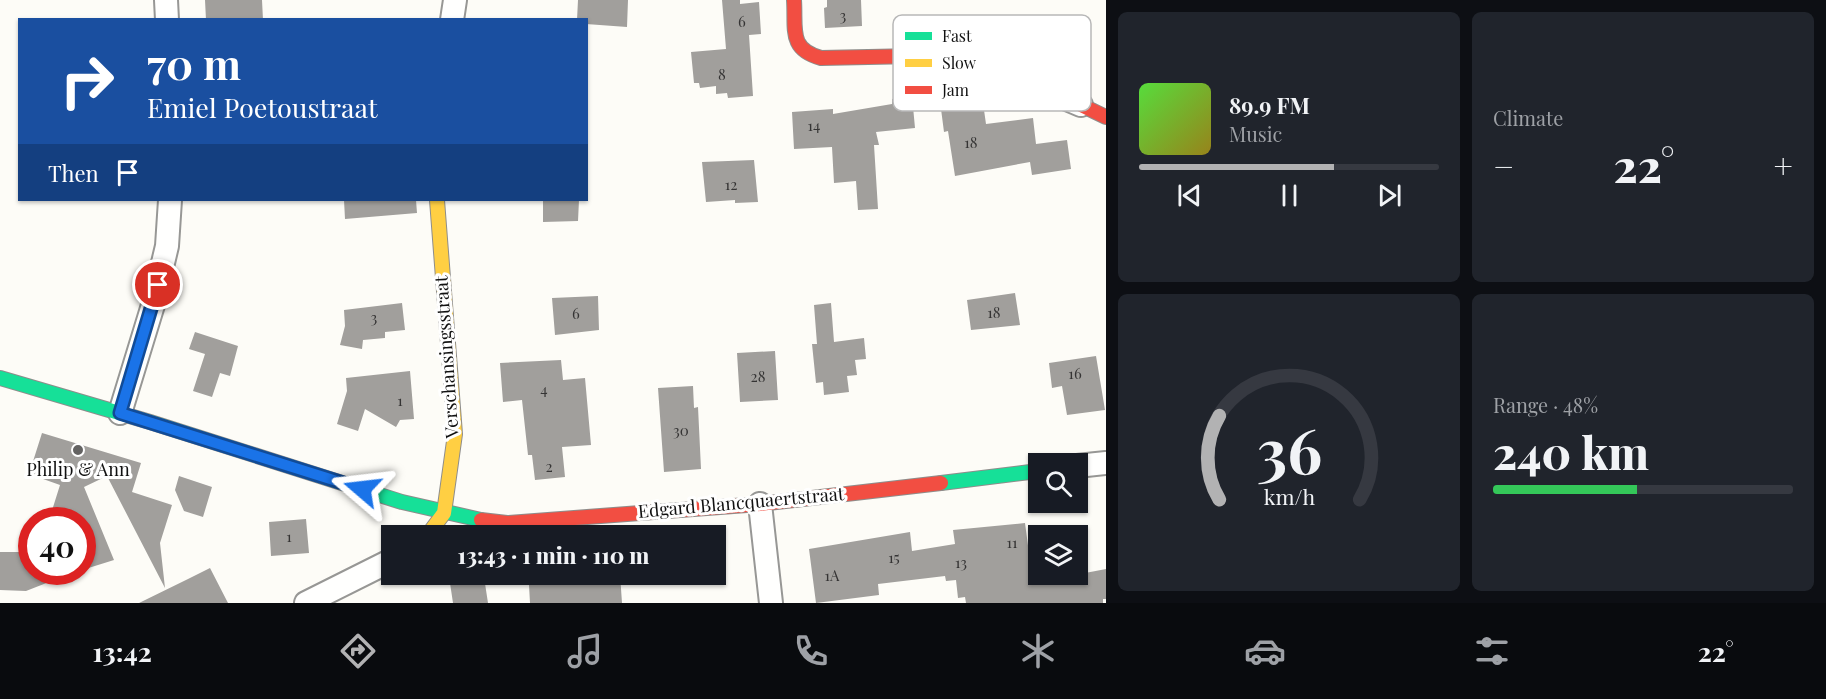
<!DOCTYPE html>
<html lang="en">
<head>
<meta charset="utf-8">
<style>
  body { margin:0; font-family:"Playfair Display",serif; background:#20242c; color:#f1f3f6; height:100vh; display:flex; flex-direction:column; font-size:22px; white-space:nowrap }
  * { box-sizing:border-box; margin:0 }
  p { font-size:20px; color:#9ea1a6 }
  .icon { flex:none; width:33px; height:33px; fill:none; stroke:currentColor; stroke-width:2; stroke-linecap:round; stroke-linejoin:round }
  .map { position:relative; flex:1; overflow:hidden }
  .drawer { display:flex; flex-direction:column; gap:12px; padding:12px; background:#0d0f14; width:720px }
  .drawer>* { flex:none }
  .banner { position:absolute; left:18px; top:18px; width:570px; height:183px; border-radius:0px; box-shadow:0 2px 4px #0004; background:#1a4fa0; color:#fff; overflow:hidden }
  .buttons { position:absolute; left:1028px; top:453px; display:grid; gap:12px }
  .buttons a { display:grid; place-items:center; width:60px; height:60px; border-radius:0px; background:#171b24; box-shadow:0 2px 4px #0004; font-size:30px }
  .speed { position:absolute; left:18px; top:507px; display:flex; gap:12px; font-size:30px; font-weight:700; text-align:center }
  .speed>* { display:grid; place-content:center; width:78px; height:78px; border-radius:50%; background:#171b24; box-shadow:0 2px 4px #0004; line-height:1 }
  .speed .limit { border:9px solid #d22; background:#fff; color:#111 }
  .pin { position:absolute; display:grid; place-items:center; width:51px; height:51px; color:#fff; margin:-26px; border:3px solid #fff; border-radius:50%; box-shadow:0 2px 6px #0007 }
  .me { position:absolute; width:66px; margin:-33px; rotate:287deg; stroke-linejoin:round; filter:drop-shadow(0 0 4px #0008) }
  .turn { display:flex; align-items:center; gap:21px; height:126px; padding:0 30px; font-size:27px }
  .turn .icon { width:78px; height:78px; stroke-width:2.5 }
  .turn b { display:block; font-size:42px; line-height:51px }
  .then { display:flex; align-items:center; height:57px; padding:0 30px; background:#0003; gap:12px; font-size:22px }
  .big { font-size:45px; font-weight:800; line-height:1.1 }
  .drawer .widget { flex:1; display:flex; flex-direction:column; justify-content:center; gap:9px; min-width:0; padding:0 21px; border-radius:9px; background:#20242c }
  .drawer .dial { align-items:center; gap:0 }
  .dial svg { height:156px; overflow:visible; fill:none; stroke:#363941; stroke-width:7; stroke-linecap:round; text-anchor:middle }
  .dial text { fill:#f1f3f6; stroke:none }
  .song { display:flex; align-items:center; gap:18px }
  .cover { width:72px; height:72px; border-radius:9px; background:linear-gradient(135deg,hsl(110 70% 55%),hsl(50 70% 35%)) }
  .played { height:6px; border-radius:3px; background:linear-gradient(90deg,#b2b2b3 65%,#363941 65%) }
  .keys { display:flex; justify-content:space-around; direction:ltr }
  .heat { display:flex; justify-content:space-between; align-items:center; font-size:33px; direction:ltr }
  .charge { height:9px; border-radius:4px; background:linear-gradient(90deg,#34c759 48%,#363941 0) }
  .drawer .tiles { flex:1; display:grid; gap:12px; grid-template-columns:repeat(2,1fr) }
  .trip { position:absolute; left:381px; top:525px; width:345px; height:60px; border-radius:0px; background:#171b24; box-shadow:0 2px 4px #0004; font-weight:800; line-height:60px; text-align:center }
  .tabs { display:flex; height:96px; justify-content:space-around; align-items:center; background:#090b0e; color:#9ea1a6 }
  .tabs .icon { width:42px; height:42px }
  .tabs .selected { color:#b2b2b3 }
  .tabs b { font-size:27px; color:#f1f3f6 }
  main { display:flex; flex:1; min-height:0 }
  .map>svg:first-child { display:block }
  .building { fill:#a19f9c }
  .lines { fill:none; stroke-linecap:round; stroke-linejoin:round }
  .street-casing { stroke:#979795; stroke-width:26 }
  .fast-casing { stroke:#8e8d8b; stroke-width:16 }
  .slow-casing { stroke:#8e8d8b; stroke-width:16 }
  .jam-casing { stroke:#8e8d8b; stroke-width:16 }
  .street { stroke:#fffffe; stroke-width:22 }
  .fast { stroke:#16e098; stroke-width:14 }
  .slow { stroke:#ffcf43; stroke-width:14 }
  .jam { stroke:#f24e42; stroke-width:14 }
  .route-casing { stroke:#114b97; stroke-width:15 }
  .route { stroke:#1a73e8; stroke-width:10 }
  .poi-dot { fill:#646362; stroke:#fff; stroke-width:2 }
  .labels { text-anchor:middle; stroke-width:6; stroke-linejoin:round; paint-order:stroke }
  .number-label { font-size:15px; fill:#353434 }
  .street-label { font-size:18px; fill:#111; stroke:#fff }
  .poi-label { font-size:18px; fill:#111; stroke:#fff }
  .key { fill:#fff; stroke:#b8b8b8; stroke-width:1.5 }
  .key-label { font-size:16px; fill:#111 }
</style>
</head>
<body>
<main>
<div class="map">
<svg width="1106" height="603" viewBox="0 0 1106 603">
  <rect width="100%" height="100%" fill="#fdfcf7"/>
  <path class="building" d="M 205,0 L 262,0 L 263,20 L 206,20 Z
    M 578,0 L 628,0 L 627,27 L 586,24 L 586,20 L 577,20 Z
    M 722,0 L 740,0 L 740,4 L 759,2 L 761,34 L 749,35 L 753,96 L 728,98 L 727,93 L 716,94 L 716,86 L 700,88 L 699,83 L 694,83 L 691,52 L 726,49 Z
    M 827,0 L 861,0 L 862,26 L 825,28 L 824,8 L 827,7 Z
    M 912,96 L 915,128 L 876,132 L 879,145 L 874,145 L 878,209 L 858,210 L 856,181 L 834,183 L 832,147 L 794,149 L 792,112 L 833,109 L 833,114 L 892,104 L 892,99 Z
    M 983,103 L 986,124 L 1033,118 L 1036,144 L 1067,140 L 1071,169 L 1032,175 L 1030,162 L 955,176 L 948,131 L 944,132 L 941,109 Z
    M 754,160 L 758,202 L 735,203 L 735,200 L 706,202 L 702,162 Z
    M 344,200 L 416,200 L 417,213 L 345,219 Z
    M 543,200 L 579,200 L 578,221 L 543,222 Z
    M 1015,293 L 1020,325 L 971,330 L 967,300 Z
    M 598,296 L 599,330 L 555,335 L 552,298 Z
    M 402,303 L 405,330 L 385,332 L 385,338 L 363,340 L 362,349 L 340,345 L 345,326 L 344,310 Z
    M 831,303 L 834,342 L 864,338 L 866,359 L 855,360 L 857,375 L 847,376 L 849,392 L 824,395 L 823,382 L 816,383 L 812,344 L 817,344 L 814,305 Z
    M 195,332 L 238,346 L 230,376 L 220,373 L 212,397 L 193,391 L 205,354 L 189,349 Z
    M 775,351 L 778,400 L 740,402 L 737,353 Z
    M 1096,356 L 1105,410 L 1067,415 L 1062,386 L 1052,388 L 1049,363 Z
    M 561,360 L 563,380 L 585,378 L 591,445 L 562,447 L 565,477 L 535,480 L 532,455 L 528,455 L 522,400 L 503,402 L 500,363 Z
    M 410,371 L 414,419 L 400,420 L 396,427 L 365,409 L 358,431 L 337,424 L 347,391 L 346,378 Z
    M 693,386 L 694,408 L 698,407 L 701,469 L 664,472 L 658,388 Z
    M 42,433 L 141,463 L 132,492 L 172,505 L 160,543 L 165,588 L 107,476 L 84,487 L 114,560 L 82,570 L 82,520 L 49,520 L 60,485 L 29,474 Z
    M 179,476 L 212,487 L 203,517 L 184,511 L 175,490 Z
    M 306,519 L 309,553 L 271,556 L 269,522 Z
    M 1025,523 L 1033,583 L 1106,569 L 1106,599 L 1103,599 L 1103,603 L 966,603 L 965,597 L 958,598 L 956,580 L 946,581 L 945,576 L 878,584 L 879,595 L 816,603 L 809,549 L 910,532 L 912,551 L 955,544 L 953,530 Z
    M 0,552 L 32,552 L 32,572 L 72,573 L 26,591 L 0,590 Z
    M 210,568 L 228,603 L 139,603 L 188,579 Z
    M 592,574 L 620,574 L 622,603 L 530,603 L 529,585 L 592,580 Z
    M 484,577 L 488,603 L 453,603 L 450,583 Z"/>
  <g class="lines">
    <g class="street-casing">
      <path id="street" d="M 166,0 L 167,20
        M 452,20 L 455,0
        M 963,55 L 1081,105
        M 120,413 L 153,305 L 167,246 L 170,200
        M 1077,466 L 1106,463
        M 760,504 L 771,603
        M 306,603 L 392,560"/>
    </g>
    <g class="fast-casing">
      <path id="fast" d="M 0,378 L 150,422 L 402,502 L 481,520
        M 941,483 L 1038,471"/>
    </g>
    <g class="slow-casing">
      <path id="slow" d="M 427,536 L 444,513 L 455,434 L 437,200"/>
    </g>
    <g class="jam-casing">
      <path id="jam" d="M 794,0 C 796,29 788,49 821,58 L 963,55 L 990,47 L 1069,42 L 1081,105 L 1106,117
        M 481,520 L 507,523 L 760,504 L 941,483"/>
    </g>
    <use href="#street" class="street"/>
    <use href="#fast" class="fast"/>
    <use href="#slow" class="slow"/>
    <use href="#jam" class="jam"/>
  </g>
  <g class="lines">
    <g class="route-casing">
      <path id="route" d="M 158,285 L 120,413 L 362,489"/>
    </g>
    <use href="#route" class="route"/>
  </g>
  <circle class="poi-dot" cx="78" cy="450" r="6"/>
  <g class="labels">
    <g class="number-label">
      <text x="843" y="21">3</text>
      <text x="742" y="27">6</text>
      <text x="722" y="80">8</text>
      <text x="814" y="131">14</text>
      <text x="971" y="148">18</text>
      <text x="731" y="190">12</text>
      <text x="994" y="318">18</text>
      <text x="576" y="319">6</text>
      <text x="374" y="323">3</text>
      <text x="1075" y="379">16</text>
      <text x="758" y="382">28</text>
      <text x="544" y="395">4</text>
      <text x="400" y="406">1</text>
      <text x="681" y="436">30</text>
      <text x="549" y="472">2</text>
      <text x="289" y="542">1</text>
      <text x="1012" y="548">11</text>
      <text x="894" y="563">15</text>
      <text x="961" y="568">13</text>
      <text x="832" y="581">1A</text>
    </g>
    <g class="street-label">
      <text transform="translate(447 357) rotate(-94)" y="6">Verschansingsstraat</text>
      <text transform="translate(741 503) rotate(-5)" y="6">Edgard Blancquaertstraat</text>
    </g>
    <g class="poi-label">
      <text x="78" y="476">Philip &amp; Ann</text>
    </g>
  </g>
  <rect x="893" y="15" width="198" height="96" rx="9" class="key"/>
  <rect x="905" y="32" width="27" height="8" fill="#16e098"/>
  <rect x="905" y="59" width="27" height="8" fill="#ffcf43"/>
  <rect x="905" y="86" width="27" height="8" fill="#f24e42"/>
  <g class="key-label">
    <text x="942" y="42">Fast</text>
    <text x="942" y="69">Slow</text>
    <text x="942" y="96">Jam</text>
  </g>
</svg>
<div class="buttons">
<a><svg class="icon" aria-label="search" viewBox="0 0 24 24"><circle cx="10" cy="10" r="6"/><path d="M15 15l6 6"/></svg></a>
<a><svg class="icon" aria-label="layers" viewBox="0 0 24 24"><path d="M12 4l9 5-9 5-9-5zM3 14l9 5 9-5"/></svg></a>
</div>
<div class="speed"><div class="limit">40</div></div>
<div class="pin" style="left:158px;top:285px;background:#d93025"><svg class="icon" aria-label="arrive" viewBox="0 0 24 24"><path d="M6 21V4h12l-3 4 3 4H6"/></svg></div>
<svg class="me" style="left:362px;top:489px" viewBox="-20 -20 40 40"><path d="M0-17L14 15 0 8-14 15z" fill="#1a73e8" stroke="#fff" stroke-width="4"/></svg>
<div class="trip">13:43 · 1 min · 110 m</div>
<div class="banner">
<div class="turn"><svg class="icon" aria-label="right" viewBox="0 0 24 24"><path d="M7 20v-9h11M14 6l5 5-5 5"/></svg><div><b>70 m</b>Emiel Poetoustraat</div></div>
<div class="then">Then<svg class="icon" aria-label="arrive" viewBox="0 0 24 24"><path d="M6 21V4h12l-3 4 3 4H6"/></svg></div>
</div>
</div>
<section class="drawer">
<div class="tiles">
<div class="widget">
<div class="song"><i class="cover"></i><div><b>89.9 FM</b><p>Music</p></div></div>
<div class="played"></div>
<div class="keys"><svg class="icon" aria-label="previous" viewBox="0 0 24 24"><path d="M18 5L8 12l10 7zM5 5v14"/></svg><svg class="icon" aria-label="pause" viewBox="0 0 24 24"><path d="M8 5v14M16 5v14"/></svg><svg class="icon" aria-label="next" viewBox="0 0 24 24"><path d="M6 5l10 7-10 7zM19 5v14"/></svg></div>
</div>
<div class="widget"><p>Climate</p>
<div class="heat"><a>−</a><b class="big">22°</b><a>+</a></div>
</div>
<div class="widget dial"><svg viewBox="0 0 100 80">
<path d="M14 69A42 42 0 1 1 86 69"/>
<path d="M14 69A42 42 0 0 1 14 26" stroke="#b2b2b3"/>
<text x="50" y="56" font-size="32" font-weight="700">36</text>
<text x="50" y="72" font-size="11">km/h</text>
</svg></div>
<div class="widget"><p>Range · 48%</p><b class="big">240 km</b><div class="charge"></div></div>
</div>
</section>
</main>
<nav class="tabs">
<b>13:42</b>
<svg class="icon selected" aria-label="directions" viewBox="0 0 24 24"><path d="M12 3l9 9-9 9-9-9zM9 14v-3h6M13 9l2 2-2 2"/></svg>
<svg class="icon" aria-label="music" viewBox="0 0 24 24"><path d="M9 18V5l10-2v13"/><circle cx="6" cy="18" r="3"/><circle cx="16" cy="16" r="3"/></svg>
<svg class="icon" aria-label="phone" viewBox="0 0 24 24"><path d="M5 4h4l2 5-3 2q2 4 5 5l2-3 5 2v4C11 20 4 13 5 4z"/></svg>
<svg class="icon" aria-label="climate" viewBox="0 0 24 24"><path d="M12 3v18M4 7l16 10M4 17L20 7"/></svg>
<svg class="icon" aria-label="car" viewBox="0 0 24 24"><path d="M5 17H2v-5l4-1 3-4h7l3 4 3 1v5h-3M9 17h6M6 11h13"/><circle cx="7" cy="17" r="2"/><circle cx="17" cy="17" r="2"/></svg>
<svg class="icon" aria-label="filters" viewBox="0 0 24 24"><path d="M4 7h16M4 17h16"/><circle cx="9" cy="7" r="2"/><circle cx="15" cy="17" r="2"/></svg>
<b>22°</b>
</nav>
</body>
</html>
